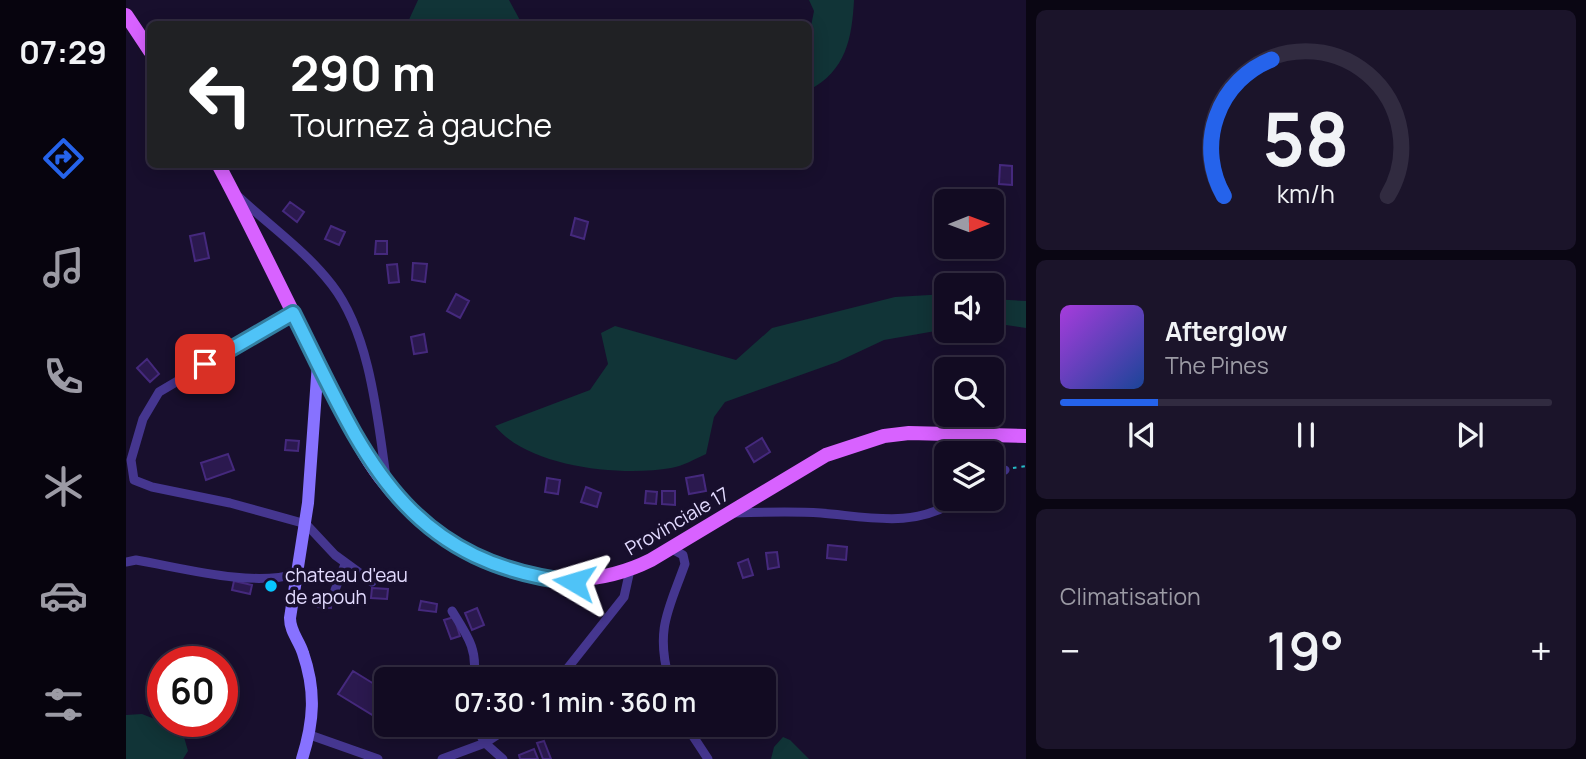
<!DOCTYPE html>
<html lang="fr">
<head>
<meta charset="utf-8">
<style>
  body { margin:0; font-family:Manrope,sans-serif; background:#1b142a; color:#f1f3f6; height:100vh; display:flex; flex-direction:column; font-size:26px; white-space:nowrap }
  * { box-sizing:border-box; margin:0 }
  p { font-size:23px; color:#9c9ba5 }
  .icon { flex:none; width:38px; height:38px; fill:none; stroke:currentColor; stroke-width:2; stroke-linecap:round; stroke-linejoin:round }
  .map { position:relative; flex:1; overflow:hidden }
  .drawer { display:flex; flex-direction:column; gap:10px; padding:10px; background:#0a0613; width:560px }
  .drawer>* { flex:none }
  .guide { position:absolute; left:21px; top:21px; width:665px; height:147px; border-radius:10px; box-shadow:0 4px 18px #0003,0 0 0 2px #312b40; background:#202124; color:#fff; overflow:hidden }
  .needle { width:46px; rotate:89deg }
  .fabs { position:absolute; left:808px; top:189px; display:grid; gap:14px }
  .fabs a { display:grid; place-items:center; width:70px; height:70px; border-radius:10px; background:#120b22; box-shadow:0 4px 18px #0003,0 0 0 2px #312b40; font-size:35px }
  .speed { position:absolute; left:21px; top:646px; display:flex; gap:14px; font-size:35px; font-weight:700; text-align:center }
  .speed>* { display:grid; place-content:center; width:91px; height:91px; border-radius:50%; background:#120b22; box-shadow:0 4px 18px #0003,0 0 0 2px #312b40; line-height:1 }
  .speed .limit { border:10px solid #d22; background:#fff; color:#111 }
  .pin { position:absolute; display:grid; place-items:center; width:60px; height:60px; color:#fff; margin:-30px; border-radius:14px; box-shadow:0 4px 10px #0006 }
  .me { position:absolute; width:77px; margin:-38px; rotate:277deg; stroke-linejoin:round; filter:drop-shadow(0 0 5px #0008) }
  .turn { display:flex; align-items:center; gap:24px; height:147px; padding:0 28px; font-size:32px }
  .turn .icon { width:91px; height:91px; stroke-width:2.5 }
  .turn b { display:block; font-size:49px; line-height:60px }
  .big { font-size:52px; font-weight:600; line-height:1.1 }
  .drawer .card { flex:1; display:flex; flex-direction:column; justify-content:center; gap:10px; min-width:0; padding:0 24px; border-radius:10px; background:#1b142a }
  .drawer .dial { align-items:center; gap:0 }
  .dial svg { height:182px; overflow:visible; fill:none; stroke:#312b40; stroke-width:7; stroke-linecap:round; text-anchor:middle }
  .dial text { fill:#f1f3f6; stroke:none }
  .song { display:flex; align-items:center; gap:21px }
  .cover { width:84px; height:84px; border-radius:10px; background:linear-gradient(135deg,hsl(280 70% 55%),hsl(220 70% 35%)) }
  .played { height:7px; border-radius:4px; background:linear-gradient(90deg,#2563eb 20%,#312b40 20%) }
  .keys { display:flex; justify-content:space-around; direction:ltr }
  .heat { display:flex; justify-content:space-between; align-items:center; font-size:38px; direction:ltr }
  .trip { position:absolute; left:248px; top:667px; width:402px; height:70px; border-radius:10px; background:#120b22; box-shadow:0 4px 18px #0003,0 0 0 2px #312b40; font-weight:600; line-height:70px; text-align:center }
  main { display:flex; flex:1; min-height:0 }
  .tabs { display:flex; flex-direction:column; width:126px; justify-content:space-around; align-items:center; background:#07040e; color:#9c9ba5 }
  .tabs .icon { width:49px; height:49px }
  .tabs .active { color:#2563eb }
  .tabs b { font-size:32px; color:#f1f3f6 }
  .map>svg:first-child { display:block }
  .green { fill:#113437 }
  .building { fill:#2b194f; stroke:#45297d; stroke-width:2 }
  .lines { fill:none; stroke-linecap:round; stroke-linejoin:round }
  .path { stroke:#26bdc8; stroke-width:2; stroke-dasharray:3.5 5; stroke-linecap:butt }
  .street { stroke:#45368f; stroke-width:9 }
  .secondary { stroke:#8772ff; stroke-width:12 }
  .primary { stroke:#d862ff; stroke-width:14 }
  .route-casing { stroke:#337fa1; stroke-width:18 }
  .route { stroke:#4fc3f7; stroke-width:12 }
  .poi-dot { fill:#07c7ff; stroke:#180f2d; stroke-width:2.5 }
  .labels { text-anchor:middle; stroke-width:7; stroke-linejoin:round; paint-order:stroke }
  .street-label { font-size:19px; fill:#e3dbff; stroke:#180f2d }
  .poi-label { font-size:19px; fill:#e3dbff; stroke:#180f2d; text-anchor:start }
</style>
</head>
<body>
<main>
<nav class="tabs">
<b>07:29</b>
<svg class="icon active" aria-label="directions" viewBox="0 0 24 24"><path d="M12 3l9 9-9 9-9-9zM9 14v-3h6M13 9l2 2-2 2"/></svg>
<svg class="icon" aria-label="music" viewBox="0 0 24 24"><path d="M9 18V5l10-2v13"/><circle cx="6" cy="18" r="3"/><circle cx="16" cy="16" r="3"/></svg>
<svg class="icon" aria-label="phone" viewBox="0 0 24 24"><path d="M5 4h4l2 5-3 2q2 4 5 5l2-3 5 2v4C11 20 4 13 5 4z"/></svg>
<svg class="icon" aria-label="climate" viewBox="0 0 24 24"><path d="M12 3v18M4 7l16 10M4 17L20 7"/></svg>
<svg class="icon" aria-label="car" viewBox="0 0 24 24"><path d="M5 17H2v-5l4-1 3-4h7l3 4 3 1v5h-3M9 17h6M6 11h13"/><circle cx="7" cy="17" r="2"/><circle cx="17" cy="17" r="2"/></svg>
<svg class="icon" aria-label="filters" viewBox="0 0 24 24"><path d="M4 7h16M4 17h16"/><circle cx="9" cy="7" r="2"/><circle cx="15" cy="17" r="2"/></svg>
</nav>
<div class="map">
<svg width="900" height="759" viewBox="0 0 900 759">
  <rect width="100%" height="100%" fill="#180f2d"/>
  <path class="green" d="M 292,0 L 383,0 L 396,24 L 281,24 Z
    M 683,0 L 728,0 C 726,38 720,71 683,90 L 683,36 L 688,11 Z
    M 821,294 L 821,329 L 758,340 L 711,362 L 599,402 L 588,417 L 580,454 C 569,459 557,466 545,468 C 495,477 402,467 369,426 L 464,390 L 482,364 L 475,333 L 489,326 L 610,360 L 646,328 L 769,297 Z
    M 866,299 L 900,301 L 900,328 L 880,325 L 866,328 Z
    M 16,714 L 56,730 L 62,751 L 57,759 L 0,759 L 0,715 Z
    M 657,737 L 664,740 L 683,759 L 645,759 L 648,747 Z"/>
  <path class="building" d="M 874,165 L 886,166 L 886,185 L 873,184 Z
    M 164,202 L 178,212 L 171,222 L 157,211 Z
    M 449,218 L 462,222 L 458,239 L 445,235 Z
    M 205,226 L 219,232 L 213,245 L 199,239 Z
    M 78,233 L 83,258 L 69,261 L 64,236 Z
    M 250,241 L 261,241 L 261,254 L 249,254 Z
    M 287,263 L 301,264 L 299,282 L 286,280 Z
    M 271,264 L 273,282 L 263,283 L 261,265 Z
    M 330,294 L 343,301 L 334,318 L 321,311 Z
    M 298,334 L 301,352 L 288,354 L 285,337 Z
    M 21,359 L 33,374 L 24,382 L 11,368 Z
    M 636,438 L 644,452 L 628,462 L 620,448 Z
    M 160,440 L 173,441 L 172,451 L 159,450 Z
    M 102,454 L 108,470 L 80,480 L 75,463 Z
    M 577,475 L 580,491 L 563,494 L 560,478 Z
    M 421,478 L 434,480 L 432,494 L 419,492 Z
    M 460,487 L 475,493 L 471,507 L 455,502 Z
    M 520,491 L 531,492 L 530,504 L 519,503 Z
    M 536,491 L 549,491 L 549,505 L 536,504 Z
    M 702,545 L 721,547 L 720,560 L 701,558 Z
    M 651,552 L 653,567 L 642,569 L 640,553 Z
    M 622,559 L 627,575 L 617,578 L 612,563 Z
    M 108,581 L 126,585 L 124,594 L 106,590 Z
    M 246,588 L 262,589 L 261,599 L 245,598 Z
    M 193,596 L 206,597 L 205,608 L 192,607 Z
    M 295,601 L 311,604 L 310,612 L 293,610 Z
    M 351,608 L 358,625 L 346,630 L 339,613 Z
    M 328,617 L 334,636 L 325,639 L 318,620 Z
    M 227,671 L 261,692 L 261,705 L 253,719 L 212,694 Z
    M 418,741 L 425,759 L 417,759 L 411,743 Z
    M 408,749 L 412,759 L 394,759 L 393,755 Z"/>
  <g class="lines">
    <path class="path" d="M 887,468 L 900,466"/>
    <path class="street" d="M 113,197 C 144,226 180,251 206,285 C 245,335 252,423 261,484
      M 167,313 L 33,392 L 17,419 L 5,460 L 8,480 L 26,487 L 104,503 L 180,524 L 209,555 L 246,582
      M 866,477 L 879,470
      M 607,513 C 637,512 666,511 695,513 C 743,517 790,529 832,499
      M 0,562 L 10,560 C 57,568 124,587 170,574
      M 209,590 L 219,564
      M 326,611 C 341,635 353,651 347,679
      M 433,679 L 498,597 L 504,570
      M 543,679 C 529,629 543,609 559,564 L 557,555 L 544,548
      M 348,724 L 359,743 L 377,759
      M 559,724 L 582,759
      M 184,735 L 252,759
      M 316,759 L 359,743 L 388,724"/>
    <path class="secondary" d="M 176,759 C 188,721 190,691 177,653 C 173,640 164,632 164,618 L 182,503 L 192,363"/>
    <path class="primary" d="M 0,15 L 24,51
      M 92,164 C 130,235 164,308 200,379 C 217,411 232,448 254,477 C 317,560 427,609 525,560 L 700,455 L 758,436 L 783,433 L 900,436"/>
  </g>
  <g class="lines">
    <g class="route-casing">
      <path id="route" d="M 79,364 L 167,313 C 236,451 275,563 448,582"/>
    </g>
    <use href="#route" class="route"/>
  </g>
  <circle class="poi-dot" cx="145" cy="586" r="7"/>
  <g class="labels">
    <g class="street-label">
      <text transform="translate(551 521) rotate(-30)" y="7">Provinciale 17</text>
    </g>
    <g class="poi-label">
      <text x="159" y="582">chateau d'eau<tspan x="159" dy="22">de apouh</tspan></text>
    </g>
  </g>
</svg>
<div class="fabs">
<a><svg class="needle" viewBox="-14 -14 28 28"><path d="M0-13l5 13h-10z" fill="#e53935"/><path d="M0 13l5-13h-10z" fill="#9c9ba5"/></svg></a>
<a><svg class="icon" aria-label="sound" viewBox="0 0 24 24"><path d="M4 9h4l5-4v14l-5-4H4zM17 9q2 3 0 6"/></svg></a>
<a><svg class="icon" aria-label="search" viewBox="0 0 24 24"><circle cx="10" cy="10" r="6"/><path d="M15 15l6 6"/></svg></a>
<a><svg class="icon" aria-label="layers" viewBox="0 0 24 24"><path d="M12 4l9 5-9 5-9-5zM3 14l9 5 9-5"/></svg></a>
</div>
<div class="speed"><div class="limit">60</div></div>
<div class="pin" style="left:79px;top:364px;background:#d93025"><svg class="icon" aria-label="arrive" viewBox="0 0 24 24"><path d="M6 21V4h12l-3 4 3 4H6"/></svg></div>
<svg class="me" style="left:448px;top:582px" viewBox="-20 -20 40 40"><path d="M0-17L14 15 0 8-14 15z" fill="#4fc3f7" stroke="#fff" stroke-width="4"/></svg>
<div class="trip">07:30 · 1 min · 360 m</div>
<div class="guide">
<div class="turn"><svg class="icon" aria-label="left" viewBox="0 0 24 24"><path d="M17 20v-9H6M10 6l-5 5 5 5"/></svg><div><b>290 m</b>Tournez à gauche</div></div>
</div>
</div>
<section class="drawer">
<div class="card dial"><svg viewBox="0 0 100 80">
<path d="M14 69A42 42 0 1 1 86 69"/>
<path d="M14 69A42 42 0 0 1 35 9" stroke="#2563eb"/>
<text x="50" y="56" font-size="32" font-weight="700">58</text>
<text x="50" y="72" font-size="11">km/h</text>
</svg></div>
<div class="card">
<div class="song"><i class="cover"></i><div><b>Afterglow</b><p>The Pines</p></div></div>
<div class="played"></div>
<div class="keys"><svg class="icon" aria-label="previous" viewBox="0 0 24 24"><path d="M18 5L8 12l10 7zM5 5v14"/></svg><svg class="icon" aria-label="pause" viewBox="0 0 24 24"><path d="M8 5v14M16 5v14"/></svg><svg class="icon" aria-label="next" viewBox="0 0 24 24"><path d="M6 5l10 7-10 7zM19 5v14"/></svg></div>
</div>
<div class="card"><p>Climatisation</p>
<div class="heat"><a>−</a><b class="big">19°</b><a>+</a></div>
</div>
</section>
</main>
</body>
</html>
